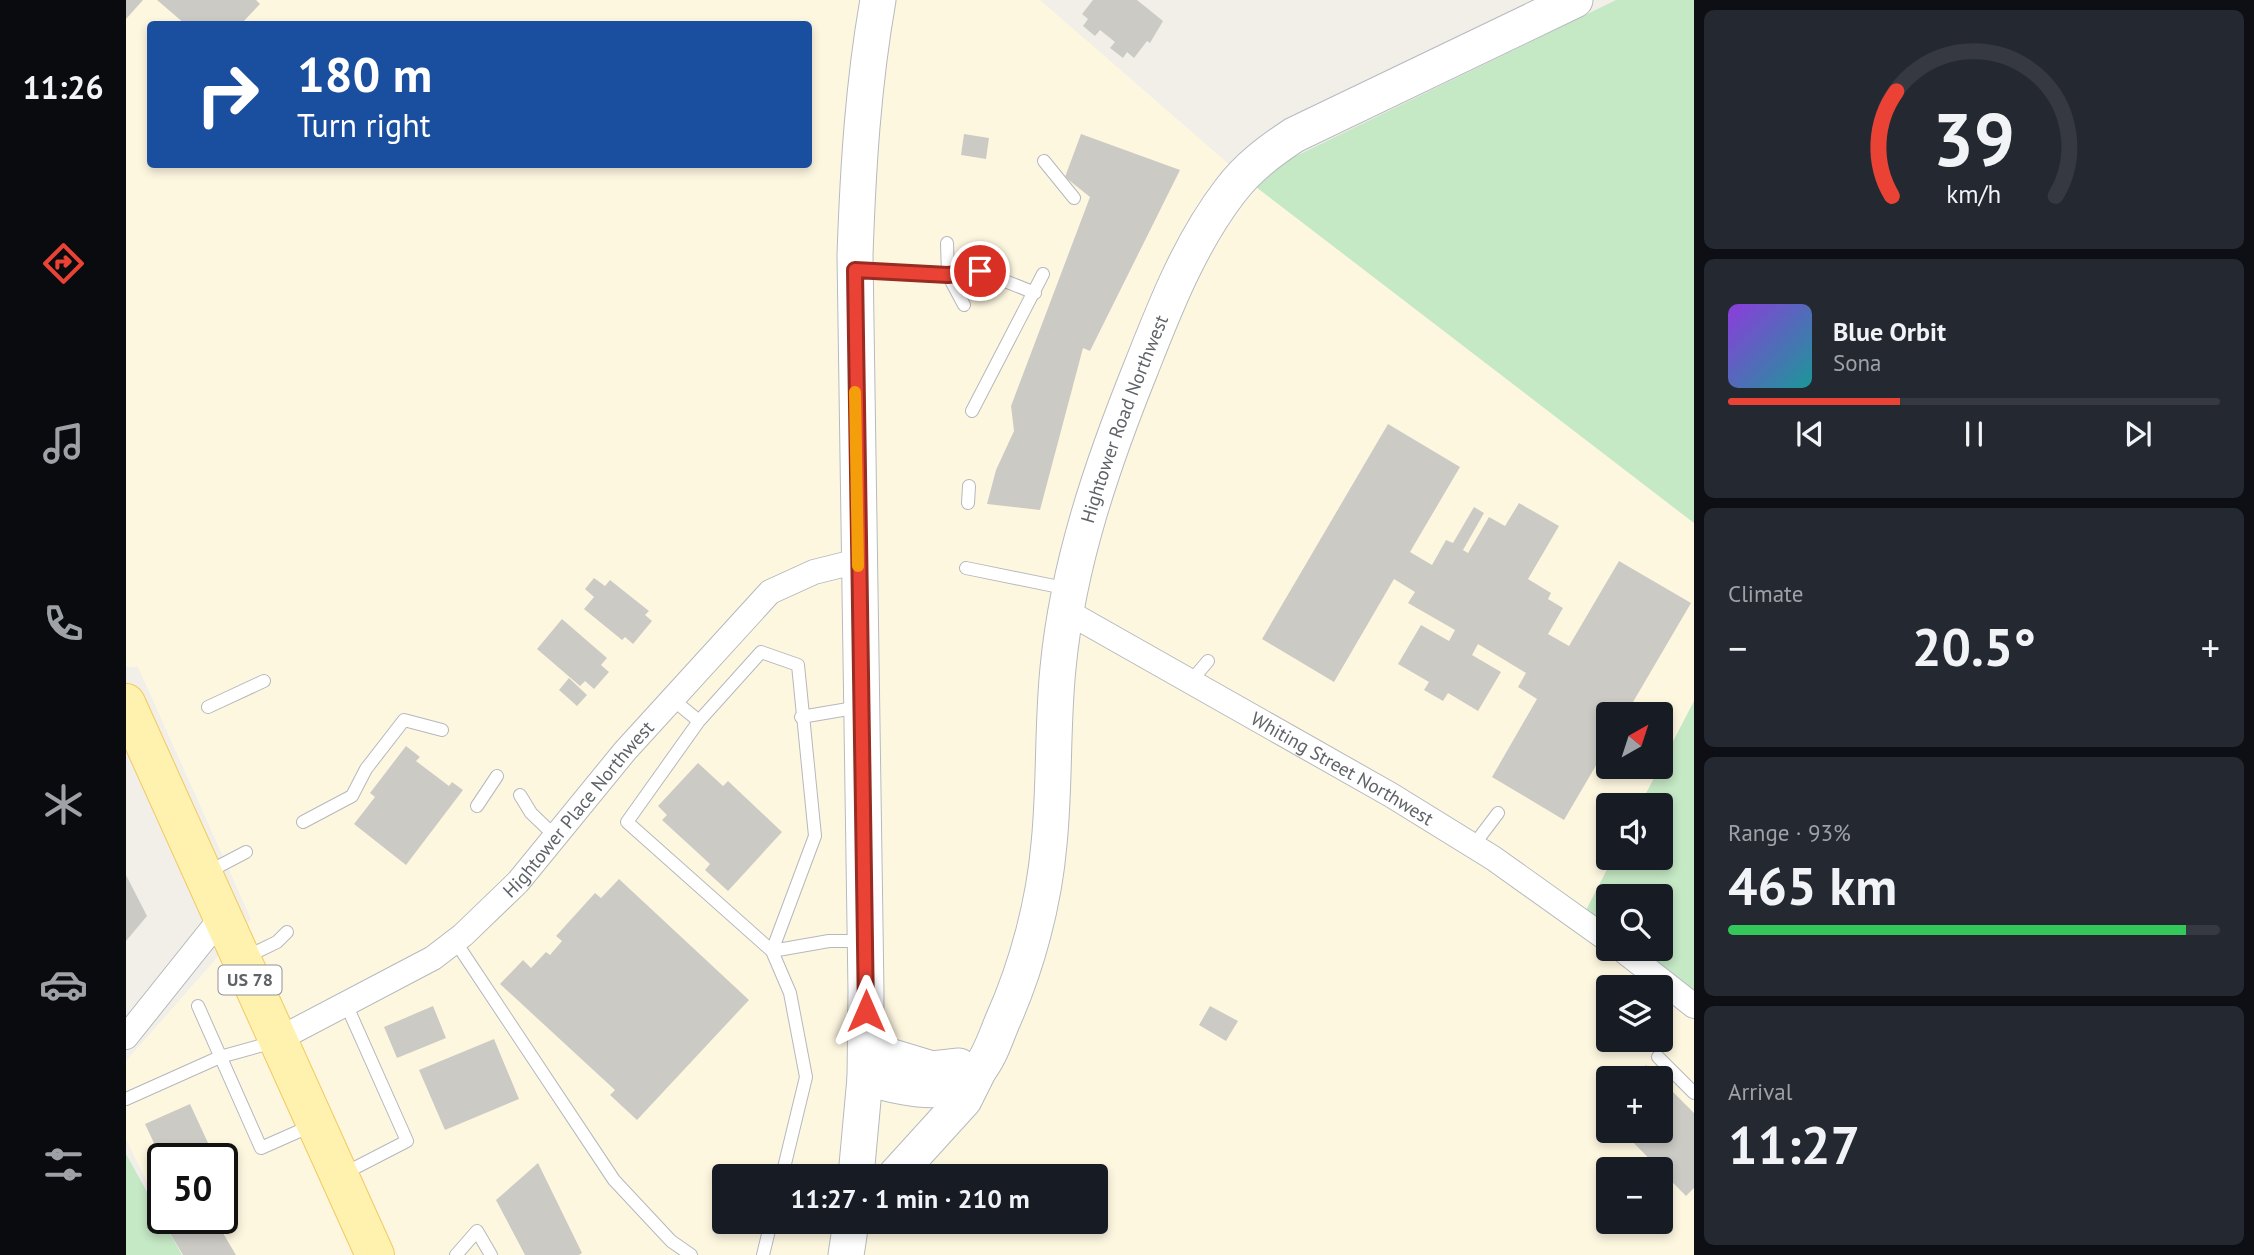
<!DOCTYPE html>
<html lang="en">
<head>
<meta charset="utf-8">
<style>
  body { margin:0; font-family:"PT Sans",sans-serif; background:#242831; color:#f1f3f6; height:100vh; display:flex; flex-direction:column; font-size:26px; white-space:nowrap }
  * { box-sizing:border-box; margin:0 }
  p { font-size:23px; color:#9ea1a6 }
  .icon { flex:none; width:38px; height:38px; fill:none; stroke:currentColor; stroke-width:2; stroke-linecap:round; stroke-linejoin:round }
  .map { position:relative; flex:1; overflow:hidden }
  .panel { display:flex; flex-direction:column; gap:10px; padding:10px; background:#0d0f14; width:560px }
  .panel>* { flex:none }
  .top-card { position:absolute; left:21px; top:21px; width:665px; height:147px; border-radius:7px; box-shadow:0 4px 10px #0003; background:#1a4fa0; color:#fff; overflow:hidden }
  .needle { width:46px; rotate:39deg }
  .controls { position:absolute; left:1470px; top:702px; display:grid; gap:14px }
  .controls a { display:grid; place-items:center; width:77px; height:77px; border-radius:7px; background:#171b24; box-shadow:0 4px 10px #0003; font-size:35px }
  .speed { position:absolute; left:21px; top:1143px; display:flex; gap:14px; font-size:35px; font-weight:700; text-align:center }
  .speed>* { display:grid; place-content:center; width:91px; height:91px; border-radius:50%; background:#171b24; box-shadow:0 4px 10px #0003; line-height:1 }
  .speed .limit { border:4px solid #111; border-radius:10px; background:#fff; color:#111 }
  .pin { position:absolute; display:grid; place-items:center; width:60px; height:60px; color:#fff; margin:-30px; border:4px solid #fff; border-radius:50%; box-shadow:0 2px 7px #0007 }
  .me { position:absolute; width:77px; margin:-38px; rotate:0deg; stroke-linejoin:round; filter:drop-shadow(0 0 5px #0008) }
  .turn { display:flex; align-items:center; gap:24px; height:147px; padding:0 35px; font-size:32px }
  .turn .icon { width:91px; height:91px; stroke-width:2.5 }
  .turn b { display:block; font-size:49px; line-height:60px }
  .big { font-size:52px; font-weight:800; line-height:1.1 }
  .panel .tile { flex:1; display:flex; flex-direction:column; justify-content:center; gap:10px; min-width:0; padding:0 24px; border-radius:10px; background:#242831 }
  .panel .dial { align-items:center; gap:0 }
  .dial svg { height:182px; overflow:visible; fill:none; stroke:#363941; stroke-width:7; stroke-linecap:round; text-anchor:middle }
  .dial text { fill:#f1f3f6; stroke:none }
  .song { display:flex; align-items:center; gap:21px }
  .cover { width:84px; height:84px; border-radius:10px; background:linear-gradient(135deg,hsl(270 70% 55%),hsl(180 70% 35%)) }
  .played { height:7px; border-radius:4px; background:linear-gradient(90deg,#ea4335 35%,#363941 35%) }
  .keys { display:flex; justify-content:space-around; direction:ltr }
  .heat { display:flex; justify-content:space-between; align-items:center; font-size:38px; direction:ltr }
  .charge { height:10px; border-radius:5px; background:linear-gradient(90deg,#34c759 93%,#363941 0) }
  .trip { position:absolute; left:586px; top:1164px; width:396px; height:70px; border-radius:7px; background:#171b24; box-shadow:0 4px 10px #0003; font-weight:800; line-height:70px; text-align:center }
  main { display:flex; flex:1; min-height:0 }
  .tab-bar { display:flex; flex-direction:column; width:126px; justify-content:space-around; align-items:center; background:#090b0e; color:#9ea1a6 }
  .tab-bar .icon { width:49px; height:49px }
  .tab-bar .selected { color:#ea4335 }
  .tab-bar b { font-size:32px; color:#f1f3f6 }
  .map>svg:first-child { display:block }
  .commercial { fill:#fef7e0; fill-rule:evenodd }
  .green { fill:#c5e8c5 }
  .building { fill:#cccac5 }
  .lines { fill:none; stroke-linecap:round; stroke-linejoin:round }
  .lane-casing { stroke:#b5b8bc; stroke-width:14 }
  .street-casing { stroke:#b5b8bc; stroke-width:26 }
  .secondary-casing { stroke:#b6babf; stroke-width:37 }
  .primary-casing { stroke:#f2c960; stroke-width:40 }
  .lane { stroke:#fff; stroke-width:12 }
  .street { stroke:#fff; stroke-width:24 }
  .secondary { stroke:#fff; stroke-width:35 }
  .primary { stroke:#fff2af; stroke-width:38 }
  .route-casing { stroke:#982c22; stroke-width:18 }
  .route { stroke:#ea4335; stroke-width:12 }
  .slow { stroke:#f59e0b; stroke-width:12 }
  .labels { text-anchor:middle; stroke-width:5; stroke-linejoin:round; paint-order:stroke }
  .shield { fill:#fff; stroke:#8f9295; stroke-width:2 }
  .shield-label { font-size:18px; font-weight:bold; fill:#5f6368 }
  .street-label { font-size:19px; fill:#5f6368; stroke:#fff }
</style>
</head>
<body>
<main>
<nav class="tab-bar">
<b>11:26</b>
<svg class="icon selected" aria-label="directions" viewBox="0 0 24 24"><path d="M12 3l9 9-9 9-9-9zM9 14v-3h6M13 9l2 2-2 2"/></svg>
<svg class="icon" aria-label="music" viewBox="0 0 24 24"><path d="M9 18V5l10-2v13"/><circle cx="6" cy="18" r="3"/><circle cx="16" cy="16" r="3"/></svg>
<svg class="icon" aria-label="phone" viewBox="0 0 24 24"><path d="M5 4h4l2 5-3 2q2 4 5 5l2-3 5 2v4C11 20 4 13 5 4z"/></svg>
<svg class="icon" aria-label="climate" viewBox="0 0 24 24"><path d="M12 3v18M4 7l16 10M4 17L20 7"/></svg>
<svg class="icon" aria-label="car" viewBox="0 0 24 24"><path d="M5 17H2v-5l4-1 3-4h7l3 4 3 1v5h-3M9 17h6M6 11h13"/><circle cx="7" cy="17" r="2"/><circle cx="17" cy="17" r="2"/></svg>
<svg class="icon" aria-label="filters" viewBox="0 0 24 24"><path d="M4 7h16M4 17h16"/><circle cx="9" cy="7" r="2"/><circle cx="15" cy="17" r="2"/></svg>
</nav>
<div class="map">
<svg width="1568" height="1255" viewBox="0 0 1568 1255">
  <rect width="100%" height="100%" fill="#f1efe8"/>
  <path class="commercial" d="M 0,0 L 914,0 L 1121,180 L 1568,523 L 1568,701 L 1535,765 L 1535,714 L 1482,714 L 1482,766 L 1534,767 L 1514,805 L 1482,805 L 1482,858 L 1487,858 L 1454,921 L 1568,1003 L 1568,1255 L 56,1255 L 38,1218 L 96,1218 L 96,1158 L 37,1158 L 37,1215 L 0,1139 L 0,1061 L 125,919 L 12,667 L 0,667 ZM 24,24 L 682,24 L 682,164 L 24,164 ZM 1482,987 L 1535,987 L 1535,1040 L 1482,1040 ZM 1482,1078 L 1535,1078 L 1535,1130 L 1482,1130 ZM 1482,1169 L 1535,1169 L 1535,1222 L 1482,1222 ZM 598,1176 L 970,1176 L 970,1222 L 598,1222 Z"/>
  <path class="green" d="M 1490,0 L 1568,0 L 1568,523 L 1121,180 Z
    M 1568,701 L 1568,1003 L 1492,949 L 1535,948 L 1535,896 L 1482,896 L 1482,942 L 1454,922 L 1487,858 L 1535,858 L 1535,805 L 1514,805 Z
    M 0,1154 L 56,1255 L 0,1255 Z"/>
  <path class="building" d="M 0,0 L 17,0 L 0,19 Z
    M 31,0 L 130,0 L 134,4 L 115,24 L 59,24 Z
    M 967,0 L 1011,0 L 1037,21 L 1024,43 L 1021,41 L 1008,58 L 1001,52 L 997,58 L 984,48 L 989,42 L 974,30 L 969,36 L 957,26 L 962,19 L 956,14 Z
    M 838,134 L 863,138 L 860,159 L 835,155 Z
    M 955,134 L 1054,170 L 964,351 L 957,348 L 914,510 L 861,504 L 870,470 L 888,431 L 885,406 L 964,197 L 939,177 Z
    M 1262,424 L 1334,467 L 1284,552 L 1306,565 L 1320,540 L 1327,543 L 1348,507 L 1358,513 L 1337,550 L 1342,553 L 1363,517 L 1379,526 L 1393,503 L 1433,526 L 1402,579 L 1425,593 L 1422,599 L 1437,608 L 1422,634 L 1443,646 L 1493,561 L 1565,603 L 1500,714 L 1482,714 L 1482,745 L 1438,820 L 1366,777 L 1411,699 L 1392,687 L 1400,673 L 1352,644 L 1346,655 L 1375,672 L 1352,711 L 1322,693 L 1317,701 L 1298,690 L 1303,682 L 1272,664 L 1295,625 L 1323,641 L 1329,630 L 1282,603 L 1289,592 L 1268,579 L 1208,682 L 1136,639 Z
    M 468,578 L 479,586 L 484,580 L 523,611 L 519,615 L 526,621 L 507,644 L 499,637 L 496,640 L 458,609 L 468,597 L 459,589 Z
    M 436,619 L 481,658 L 475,665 L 483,672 L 468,689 L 459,681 L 454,686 L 411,649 Z
    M 443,678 L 461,695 L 451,706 L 433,690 Z
    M 280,746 L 294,757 L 290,761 L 323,786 L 326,782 L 337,790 L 280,865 L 228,824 L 249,797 L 244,793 Z
    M 572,763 L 597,786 L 602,781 L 656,832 L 602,891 L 579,870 L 584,864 L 536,820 L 541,815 L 532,806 Z
    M 0,875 L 21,916 L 0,941 Z
    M 493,879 L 623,1000 L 511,1120 L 484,1095 L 489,1090 L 374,984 L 397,960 L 405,968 L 420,952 L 424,955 L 436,941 L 430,936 L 469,893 L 475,898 Z
    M 307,1006 L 320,1038 L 271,1058 L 258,1027 Z
    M 1084,1006 L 1112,1021 L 1100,1041 L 1073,1025 Z
    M 368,1039 L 393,1099 L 319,1130 L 293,1070 Z
    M 1520,1065 L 1533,1078 L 1507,1078 Z
    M 1535,1080 L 1568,1113 L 1568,1188 L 1560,1196 L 1495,1130 L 1535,1130 Z
    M 64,1104 L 89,1158 L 35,1158 L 19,1124 Z
    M 412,1163 L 456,1253 L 453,1255 L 399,1255 L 370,1200 Z
    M 35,1218 L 88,1218 L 110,1255 L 57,1255 Z"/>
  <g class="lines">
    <g class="lane-casing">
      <path id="lane" d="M 918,161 L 948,198
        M 821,243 L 822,275 L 838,305
        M 732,270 L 822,275 L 854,271 L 909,293
        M 846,411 L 917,274
        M 842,503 L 843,486
        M 840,568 L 943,589
        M 635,652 L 672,665 L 689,836 L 646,951 L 501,822 L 573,721 Z
        M 1065,681 L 1082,661
        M 546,699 L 573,721
        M 82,707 L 138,681
        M 675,717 L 734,707
        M 394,795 L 405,813 L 429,836
        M 351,806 L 371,776
        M 177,822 L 226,796 L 240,769 L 278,720 L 316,730
        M 1347,846 L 1372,813
        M 80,873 L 120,852
        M 329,941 L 488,1180 L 545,1241 L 565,1255
        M 120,957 L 151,942 L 161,932
        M 72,1006 L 135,1148 L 187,1125
        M 1532,1057 L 1568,1093
        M 0,1099 L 94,1057 L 148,1042
        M 217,1174 L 281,1141 L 220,1004
        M 656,1176 L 680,1077 L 664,993 L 646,951 L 703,941 L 736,941
        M 330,1255 L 351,1231 L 365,1255
        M 637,1255 L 645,1222"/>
    </g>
    <g class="street-casing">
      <g id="street">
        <path id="s1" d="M 940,611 L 1265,795 L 1367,858 L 1482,940"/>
        <path d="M 1494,948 L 1568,1006"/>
        <path d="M 0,1037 L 95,918"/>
        <path id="s2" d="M 151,1040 L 307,958 L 337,935 L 392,882 L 499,751 L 644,592 L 688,572 L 732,561"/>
      </g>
    </g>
    <g class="secondary-casing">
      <g id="secondary">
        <path d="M 740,1049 L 806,1069 L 833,1066"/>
        <path id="s3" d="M 739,1078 C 775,1086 823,1103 852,1071 C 864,1057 870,1036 877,1020 C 901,966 918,903 923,844 C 929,786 926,727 932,668 C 942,564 976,465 1015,368 C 1039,307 1064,243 1104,191 C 1122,167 1144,151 1168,135 L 1449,0"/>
        <path d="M 730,1176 L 739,1078 L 740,992 L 729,255 C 732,169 737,85 752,0"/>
        <path d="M 769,1176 L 838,1100 L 853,1070"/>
        <path d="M 720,1255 L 725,1222"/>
      </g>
    </g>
    <g class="primary-casing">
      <path id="primary" d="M 0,703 L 249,1255"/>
    </g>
    <use href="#lane" class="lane"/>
    <use href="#street" class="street"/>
    <use href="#secondary" class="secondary"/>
    <use href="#primary" class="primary"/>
  </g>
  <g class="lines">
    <g class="route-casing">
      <path id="route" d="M 740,1011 L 729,270 L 822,275 L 854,271"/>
    </g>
    <use href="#route" class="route"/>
    <path class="slow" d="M 729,392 L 732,566"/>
  </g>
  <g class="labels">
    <rect class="shield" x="92.5" y="965.5" width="63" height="29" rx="5"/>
    <g class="shield-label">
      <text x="124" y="986">US 78</text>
    </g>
    <g class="street-label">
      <text dy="7" stroke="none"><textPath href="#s3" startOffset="794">Hightower Road Northwest</textPath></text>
      <text dy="7" stroke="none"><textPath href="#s1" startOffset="318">Whiting Street Northwest</textPath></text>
      <text dy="7" stroke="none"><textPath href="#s2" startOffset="385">Hightower Place Northwest</textPath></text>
    </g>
  </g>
</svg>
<div class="controls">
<a><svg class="needle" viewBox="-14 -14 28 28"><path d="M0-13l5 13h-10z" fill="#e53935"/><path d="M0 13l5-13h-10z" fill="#9ea1a6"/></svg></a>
<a><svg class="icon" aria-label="sound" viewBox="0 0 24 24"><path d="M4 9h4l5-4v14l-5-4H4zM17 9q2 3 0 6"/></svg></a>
<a><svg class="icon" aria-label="search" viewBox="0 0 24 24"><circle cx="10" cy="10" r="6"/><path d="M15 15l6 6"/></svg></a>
<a><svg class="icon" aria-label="layers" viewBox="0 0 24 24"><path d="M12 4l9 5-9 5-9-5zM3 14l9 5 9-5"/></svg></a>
<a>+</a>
<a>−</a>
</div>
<div class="speed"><div class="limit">50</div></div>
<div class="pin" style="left:854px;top:271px;background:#d93025"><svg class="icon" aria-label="arrive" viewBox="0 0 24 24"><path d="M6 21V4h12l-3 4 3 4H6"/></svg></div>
<svg class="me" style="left:740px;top:1011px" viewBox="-20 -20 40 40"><path d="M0-17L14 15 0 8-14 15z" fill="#ea4335" stroke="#fff" stroke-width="4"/></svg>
<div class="trip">11:27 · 1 min · 210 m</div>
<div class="top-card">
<div class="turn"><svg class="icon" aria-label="right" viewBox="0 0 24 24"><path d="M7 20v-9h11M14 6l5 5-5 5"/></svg><div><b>180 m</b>Turn right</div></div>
</div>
</div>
<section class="panel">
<div class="tile dial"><svg viewBox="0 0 100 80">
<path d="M14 69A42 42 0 1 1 86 69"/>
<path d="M14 69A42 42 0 0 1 16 23" stroke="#ea4335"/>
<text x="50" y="56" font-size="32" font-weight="700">39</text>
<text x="50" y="72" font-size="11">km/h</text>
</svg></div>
<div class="tile">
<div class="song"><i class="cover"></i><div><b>Blue Orbit</b><p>Sona</p></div></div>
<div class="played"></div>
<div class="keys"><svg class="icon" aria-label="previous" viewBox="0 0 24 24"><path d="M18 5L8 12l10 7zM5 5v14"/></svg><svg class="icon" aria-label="pause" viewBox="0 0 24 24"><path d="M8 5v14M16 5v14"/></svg><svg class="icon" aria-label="next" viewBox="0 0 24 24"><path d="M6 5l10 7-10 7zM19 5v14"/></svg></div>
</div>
<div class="tile"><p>Climate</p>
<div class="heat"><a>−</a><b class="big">20.5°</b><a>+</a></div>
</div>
<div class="tile"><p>Range · 93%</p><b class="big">465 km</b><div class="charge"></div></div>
<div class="tile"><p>Arrival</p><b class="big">11:27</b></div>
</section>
</main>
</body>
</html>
